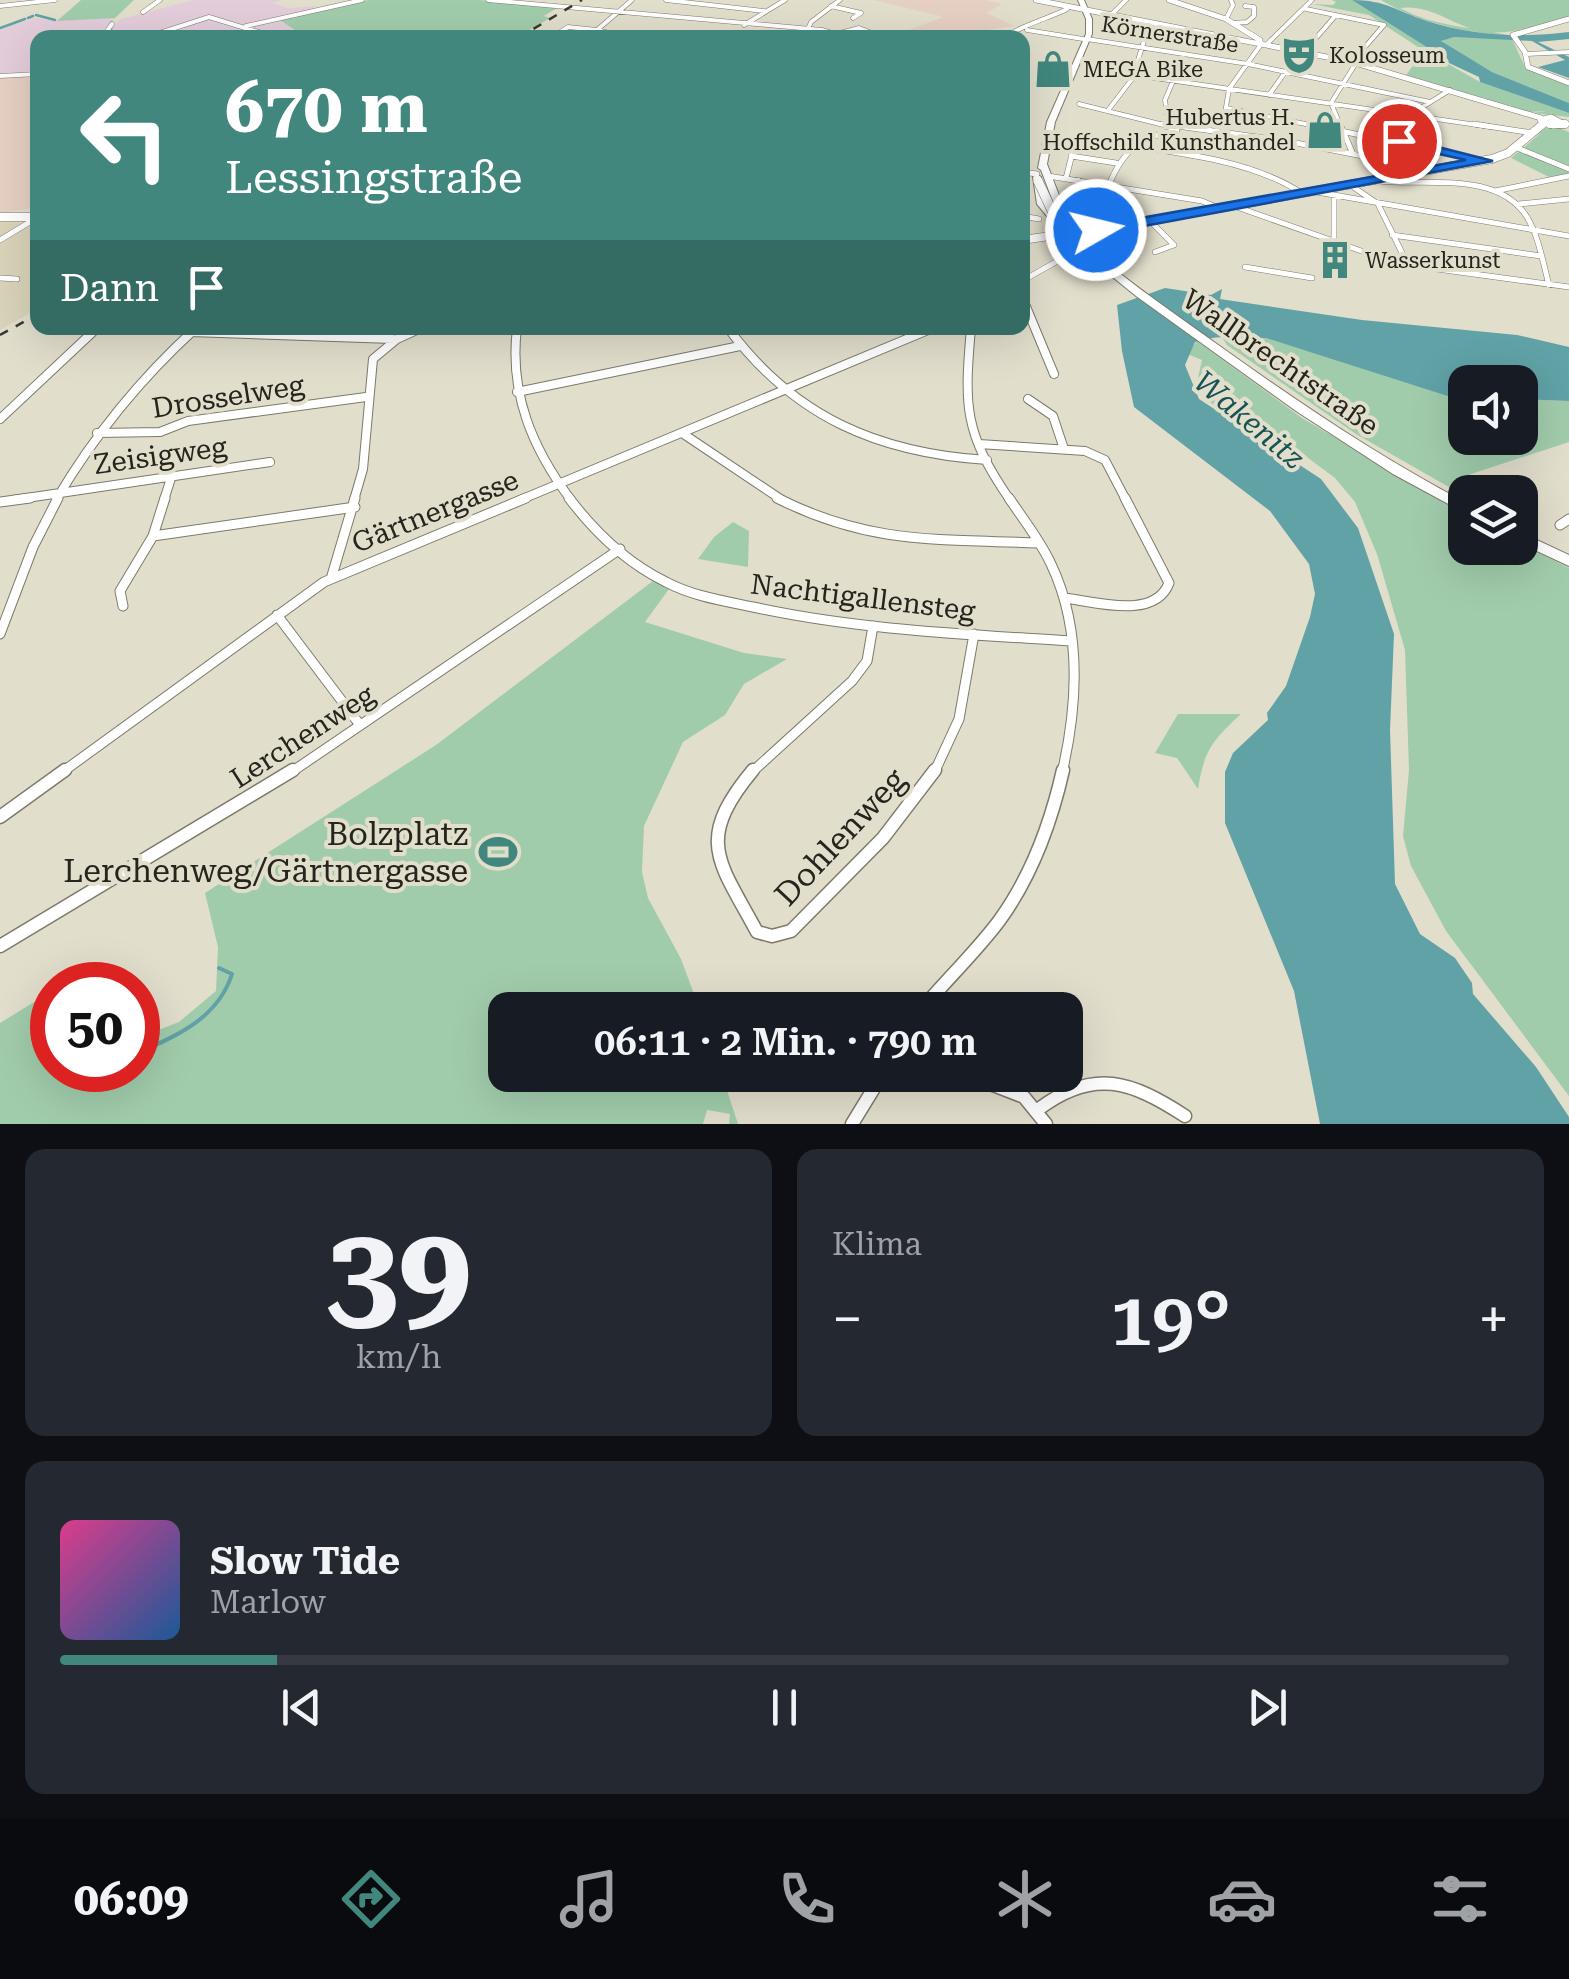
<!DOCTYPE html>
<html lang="de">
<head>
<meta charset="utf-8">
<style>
  body { margin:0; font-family:"Roboto Serif",serif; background:#242831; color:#f1f3f6; height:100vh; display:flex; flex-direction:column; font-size:38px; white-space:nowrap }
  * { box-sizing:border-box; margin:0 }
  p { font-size:32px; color:#9ea1a6 }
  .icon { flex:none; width:55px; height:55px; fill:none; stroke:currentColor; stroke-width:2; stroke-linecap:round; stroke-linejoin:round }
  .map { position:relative; height:1124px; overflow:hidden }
  .panel { display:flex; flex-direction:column; gap:25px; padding:25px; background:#0d0f14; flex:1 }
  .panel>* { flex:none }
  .banner { position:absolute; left:30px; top:30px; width:1000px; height:305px; border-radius:20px; box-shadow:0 10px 40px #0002; background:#41877e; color:#fff; overflow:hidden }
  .controls { position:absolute; left:1448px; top:365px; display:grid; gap:20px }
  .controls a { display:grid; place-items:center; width:90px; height:90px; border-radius:20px; background:#171b24; box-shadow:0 10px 40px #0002; font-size:50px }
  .speed { position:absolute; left:30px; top:962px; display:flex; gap:20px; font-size:50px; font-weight:700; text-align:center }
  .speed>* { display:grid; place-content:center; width:130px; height:130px; border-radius:50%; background:#171b24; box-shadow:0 10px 40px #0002; line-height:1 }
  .speed .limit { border:15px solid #d22; background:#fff; color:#111 }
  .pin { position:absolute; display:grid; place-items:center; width:85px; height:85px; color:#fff; margin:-42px; border:5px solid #fff; border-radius:50%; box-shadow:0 2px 10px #0007 }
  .me { position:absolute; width:110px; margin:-55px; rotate:82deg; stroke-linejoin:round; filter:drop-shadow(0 0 8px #0008) }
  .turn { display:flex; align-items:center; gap:35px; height:210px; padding:0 30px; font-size:45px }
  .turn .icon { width:130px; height:130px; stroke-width:2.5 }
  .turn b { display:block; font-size:70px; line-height:85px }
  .then { display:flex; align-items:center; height:95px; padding:0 30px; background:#0003; gap:20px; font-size:38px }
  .big { font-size:75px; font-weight:600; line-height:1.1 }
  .panel .card { flex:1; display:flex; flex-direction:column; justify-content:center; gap:15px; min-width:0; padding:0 35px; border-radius:20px; background:#242831 }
  .panel .dial { align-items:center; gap:0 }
  .dial b { font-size:130px; line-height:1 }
  .song { display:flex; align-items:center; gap:30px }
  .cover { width:120px; height:120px; border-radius:15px; background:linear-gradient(135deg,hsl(330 70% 55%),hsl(210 70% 35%)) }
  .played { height:10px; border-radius:5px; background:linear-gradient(90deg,#41877e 15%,#363941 15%) }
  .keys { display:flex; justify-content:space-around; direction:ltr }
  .heat { display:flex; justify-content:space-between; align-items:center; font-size:55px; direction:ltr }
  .panel .tiles { flex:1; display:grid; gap:25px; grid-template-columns:1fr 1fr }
  .card:last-child { grid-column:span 2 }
  .trip { position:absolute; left:488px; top:992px; width:595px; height:100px; border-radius:20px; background:#171b24; box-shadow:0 10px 40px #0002; font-weight:600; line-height:100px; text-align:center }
  .menu { display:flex; height:160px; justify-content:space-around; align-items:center; background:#090b0e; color:#9ea1a6 }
  .menu .icon { width:70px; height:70px }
  .menu .active { color:#41877e }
  .menu b { font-size:45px; color:#f1f3f6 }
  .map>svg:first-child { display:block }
  .built { fill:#d8d3b9 }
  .education { fill:#e3cdda }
  .medical { fill:#e6cfc3 }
  .green { fill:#a1ccac }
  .water { fill:#60a2a6 }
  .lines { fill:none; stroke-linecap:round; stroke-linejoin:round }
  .stream-far1 { stroke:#60a2a6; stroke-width:2.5 }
  .stream { stroke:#60a2a6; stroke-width:4 }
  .street-far4-casing { stroke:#7e7a6a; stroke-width:5 }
  .street-far3-casing { stroke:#7e7a6a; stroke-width:6 }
  .street-far2-casing { stroke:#7e7a6a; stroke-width:10 }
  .street-far1-casing { stroke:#7e7a6a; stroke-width:11 }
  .street-casing { stroke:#7e7a6a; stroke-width:15 }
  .secondary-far1-casing { stroke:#7e7a6a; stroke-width:6 }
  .secondary-casing { stroke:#7e7a6a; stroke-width:9 }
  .primary-casing { stroke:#7e7a6a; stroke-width:2 }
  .street-far4 { stroke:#fff; stroke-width:4 }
  .street-far3 { stroke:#fff; stroke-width:5 }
  .street-far2 { stroke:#fff; stroke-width:8 }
  .street-far1 { stroke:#fff; stroke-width:9 }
  .street { stroke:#fff; stroke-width:12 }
  .secondary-far1 { stroke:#fff; stroke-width:5 }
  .secondary { stroke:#fff; stroke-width:8 }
  .primary { fill:#fff; fill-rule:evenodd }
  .rail { stroke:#3a3830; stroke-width:2.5; stroke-dasharray:9 9; stroke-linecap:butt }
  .primary-bridge-casing { stroke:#7e7a6a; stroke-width:10; stroke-linecap:butt }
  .primary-bridge { stroke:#fff; stroke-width:9 }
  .route { fill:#1a73e8; stroke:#114b97; stroke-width:2.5 }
  .labels { text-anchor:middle; stroke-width:8; stroke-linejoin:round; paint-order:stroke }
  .far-street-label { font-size:22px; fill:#25241d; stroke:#e2decc }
  .far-poi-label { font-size:22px; fill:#25241d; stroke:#e2decc; text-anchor:start }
  .street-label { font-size:28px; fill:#25241d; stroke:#e2decc }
  .water-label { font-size:30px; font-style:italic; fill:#175255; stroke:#e2decc }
  .near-poi-label { font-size:32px; fill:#25241d; stroke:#e2decc; text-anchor:end }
  .near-street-label { font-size:32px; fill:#25241d; stroke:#e2decc }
</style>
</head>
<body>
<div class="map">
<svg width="1569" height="1124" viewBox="0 0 1569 1124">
  <rect width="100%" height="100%" fill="#e2decc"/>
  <path class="built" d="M 0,222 L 37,223 L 37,309 L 0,330 Z"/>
  <path class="education" d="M 193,0 L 282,0 L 273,3 L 288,8 L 316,6 L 310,11 L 244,26 L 211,16 L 245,28 L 280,20 L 305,37 L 148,38 L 155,34 L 110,29 L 121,19 Z
    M 37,18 L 55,21 L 115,18 L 102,31 L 131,37 L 38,38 L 37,207 L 0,213 L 0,28 Z"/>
  <path class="medical" d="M 874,0 L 985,0 L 1002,4 L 986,13 L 1014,26 L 979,31 L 998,37 L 907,37 L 897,34 L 944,17 Z
    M 37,73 L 37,207 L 0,213 L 0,75 Z"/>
  <path class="green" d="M 81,0 L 134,0 L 115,18 L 57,21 Z
    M 368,0 L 481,0 L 557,8 L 544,16 L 550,18 L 516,38 L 305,37 L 280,20 Z
    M 1332,0 L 1352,0 L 1425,46 L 1434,56 L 1480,82 L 1569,113 L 1569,117 L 1533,113 L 1546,111 L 1530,112 L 1406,75 L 1424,51 L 1369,15 L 1312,4 L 1333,5 L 1336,2 Z
    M 1381,0 L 1569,0 L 1569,18 C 1538,24 1506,38 1475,30 C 1449,22 1428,4 1400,8 C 1434,27 1474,27 1511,36 C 1465,32 1421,24 1381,0 Z
    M 1454,37 L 1512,39 L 1525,67 L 1569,84 L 1569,103 L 1492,72 L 1442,43 L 1443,38 Z
    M 1559,128 L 1569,132 L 1569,174 L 1549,177 L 1511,158 L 1541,133 L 1534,137 L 1546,128 Z
    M 1220,334 L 1240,339 L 1266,338 L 1465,399 L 1465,438 L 1520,438 L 1520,399 L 1569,401 L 1569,442 L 1471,474 L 1454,490 L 1356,434 L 1227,345 Z
    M 1197,341 L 1302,418 L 1465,514 L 1465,548 L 1520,548 L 1520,543 L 1569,568 L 1569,1096 L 1446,931 L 1411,866 L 1403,836 L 1409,770 L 1405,650 L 1377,554 L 1355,502 L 1335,478 L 1288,443 L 1211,403 L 1198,378 L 1202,360 L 1187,354 Z
    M 733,522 L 749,531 L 748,567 L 698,559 L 714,537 Z
    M 653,581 L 669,589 L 645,622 L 744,653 L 787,659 L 744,684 L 725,715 L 683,742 L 644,826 L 642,872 L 648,898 L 681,959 L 700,1010 L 505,1010 L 505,1075 L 722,1075 L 738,1124 L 729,1124 L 730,1114 L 707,1110 L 703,1124 L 0,1124 L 0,1023 L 52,991 L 52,1070 L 138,1070 L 138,1038 L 179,1022 L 216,991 L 218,947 L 205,893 L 436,745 Z
    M 1178,714 L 1241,714 C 1213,740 1204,750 1198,789 L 1177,758 L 1155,753 Z"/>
  <path class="water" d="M 1352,0 C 1386,0 1396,11 1427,21 C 1474,36 1521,38 1569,32 L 1569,39 L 1538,42 L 1569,57 L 1569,78 L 1538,67 L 1565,60 L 1532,41 L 1454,37 L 1441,41 L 1492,72 L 1569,103 L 1569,113 L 1480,82 L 1479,77 L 1434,56 L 1425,46 Z
    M 1165,288 L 1211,295 L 1222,289 L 1220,299 L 1362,320 L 1517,335 L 1569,347 L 1569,401 L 1520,399 L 1520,382 L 1465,382 L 1465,399 L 1454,398 L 1266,338 C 1236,339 1224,333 1195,342 L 1185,365 L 1199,399 L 1321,479 L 1358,528 L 1394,634 L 1390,730 L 1395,884 L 1420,934 L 1455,958 L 1472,983 L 1473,994 L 1536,1067 L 1569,1117 L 1569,1124 L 1320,1124 L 1294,991 L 1225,823 L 1225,772 L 1233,753 L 1268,720 L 1267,713 L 1286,686 L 1310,617 L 1315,594 L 1309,564 L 1270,511 L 1134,407 L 1122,351 L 1117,305 Z"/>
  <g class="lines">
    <path class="stream-far1" d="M 36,15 L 55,20
      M 28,18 L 33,16
      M 0,28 L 25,19"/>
    <path class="stream" d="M 138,1053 C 178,1035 218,1018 232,974 L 219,968"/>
    <g class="street-far4-casing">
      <path id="street-far4" d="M 488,0 L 822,30 L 849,38
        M 666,0 L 764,11
        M 0,6 L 55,0
        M 831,6 L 861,13 L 853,18
        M 1306,9 L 1384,25 L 1352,62
        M 143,12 L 160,0
        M 1109,17 L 1126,0
        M 1226,19 L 1233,5 L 1231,0
        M 1233,23 L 1247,22 L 1254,16 L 1254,7 L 1245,6
        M 112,24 L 107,31 L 136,38
        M 744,25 L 785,0
        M 246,26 L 362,0
        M 1027,30 L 1083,39
        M 609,33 L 656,37
        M 840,33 L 859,28 L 880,36
        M 144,38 L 209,17 L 278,38
        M 551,38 L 568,27 L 597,30
        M 603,38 L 609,33 L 597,30 L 632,0
        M 804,38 L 811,22 L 840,0
        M 1006,38 C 1016,27 1050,18 1067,9
        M 1087,39 L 1248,64 L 1430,102
        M 1267,44 L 1312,0
        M 1304,52 L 1336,15
        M 1526,54 L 1569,52
        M 1134,75 L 1491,127
        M 0,76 L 38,74
        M 1132,79 L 1097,74 L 1101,66 L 1135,71
        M 1269,95 L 1286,71
        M 1079,104 L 1172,127
        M 1227,108 L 1320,127
        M 1109,109 L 1132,79 L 1149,25
        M 1411,114 L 1450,90
        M 1169,126 L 1165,100 L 1173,81
        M 1192,127 L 1214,121 L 1225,113 L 1229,89 L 1262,43
        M 1341,127 L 1331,103 L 1356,63"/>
    </g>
    <g class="street-far3-casing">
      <path id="street-far3" d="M 1162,124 L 1286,141 L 1429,169
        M 1307,124 L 1486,161
        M 1340,124 L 1353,154
        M 1474,124 L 1533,133
        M 1192,127 L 1201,124
        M 1077,138 C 1146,150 1241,154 1300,192
        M 1515,147 L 1569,169
        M 1071,156 L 1116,163
        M 1022,172 L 1037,174
        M 1048,176 L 1202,201 L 1221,209
        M 1066,178 L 1077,135
        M 1078,180 L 1081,205
        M 1371,180 C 1420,188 1496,168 1527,217 C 1539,237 1543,263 1549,285
        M 1349,184 L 1378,204 L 1408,265 L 1569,287
        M 1109,185 C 1123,150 1140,137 1177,130
        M 1311,191 L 1569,236
        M 1495,191 L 1569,176
        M 1334,196 L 1334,241
        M 1518,204 L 1569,199
        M 1234,206 L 1367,253
        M 1022,216 L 1039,219
        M 1151,222 L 1174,245 L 1155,252
        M 1392,235 L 1541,256
        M 0,240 L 38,217
        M 1245,267 L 1312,278
        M 0,278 L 17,279
        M 1022,281 L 1061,259"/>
    </g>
    <g class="street-far2-casing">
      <path id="street-far2" d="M 1022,297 L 1054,374
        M 517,328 C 509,393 532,448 571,500
        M 728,328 C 794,417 878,453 987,460
        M 971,328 C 964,407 964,433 1010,500
        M 191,332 L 393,339
        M 517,392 L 740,346
        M 1028,399 L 1053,416 L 1064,449
        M 0,419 L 97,328
        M 97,433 L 160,432 L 188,421 L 366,397
        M 682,433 L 782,500
        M 979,444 L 1085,451 L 1105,460 L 1126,500
        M 13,500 L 270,462
        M 56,500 C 95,434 140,379 196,328
        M 164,500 L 172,475
        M 354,500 L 363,469 L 373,359 L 397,339 L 421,328
        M 520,500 L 933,328"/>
    </g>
    <g class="street-far1-casing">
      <path id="street-far1" d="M 165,498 L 153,536 L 355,507
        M 569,498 C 594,531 627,563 666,582 C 692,596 724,601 753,607 C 858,630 965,634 1071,641
        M 777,498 C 870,545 939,539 1039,543
        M 1009,498 C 1023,519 1040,540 1051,564 C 1082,629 1078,704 1062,773
        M 0,502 L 30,498
        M 1560,525 L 1569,519
        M 331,579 L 355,498
        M 1065,598 C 1096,602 1155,620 1169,583 L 1125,498
        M 123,606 L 120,591 L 153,536
        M 277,615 L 360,725
        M 0,634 L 33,547 L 58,498
        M 61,773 L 324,582 L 526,498
        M 290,773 L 620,549
        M 751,773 L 852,681 L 867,661 L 873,626
        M 934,773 L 959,719 L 974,634"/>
    </g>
    <g class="street-casing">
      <path id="street" d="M 753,770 C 694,841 719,861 757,932 L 772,936 L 791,931 L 883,838 L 935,770
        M 0,817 L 65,770
        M 0,946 L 293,770
        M 921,1010 C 946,980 975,953 999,921 C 1031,877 1051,823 1063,770
        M 967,1075 L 1024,1097 L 1046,1124
        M 1040,1108 C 1094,1068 1131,1081 1185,1116
        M 852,1124 L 882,1075"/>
    </g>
    <g class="secondary-far1-casing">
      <path id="secondary-far1" d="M 1036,0 L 1352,62 L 1541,118
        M 1169,0 L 1226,19 L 1260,40
        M 1569,19 L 1513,35 L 1525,52 L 1528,67 L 1569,83
        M 1551,117 L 1566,125 L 1553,126 L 1540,120 Z
        M 1540,127 L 1545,123"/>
    </g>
    <g class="secondary-casing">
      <path id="secondary" d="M 1550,124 L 1565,124
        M 0,217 L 38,217
        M 1022,240 C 1180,218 1335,186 1492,159 L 1508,153 L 1543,124"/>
    </g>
    <g class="primary-casing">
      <path id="primary" d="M 1078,0 L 1084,0 L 1092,19 L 1092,34 L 1055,122 L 1047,164 L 1062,203 L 1096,242 L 1098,244 L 1093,247 L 1090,246 L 1054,204 L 1041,170 L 1038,168 L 1047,122 L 1086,34 L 1086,19 Z
        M 1037,174 L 1041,177 L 1045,204 L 1075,240 L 1080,240 C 1122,278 1168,309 1214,342 C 1295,400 1377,456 1465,502 L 1465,513 L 1393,474 L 1296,411 L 1136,296 L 1083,253 L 1077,253 L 1037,204 L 1033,177 Z
        M 1520,532 L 1569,555 L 1569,566 L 1520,543 Z"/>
    </g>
    <use href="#street-far4" class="street-far4"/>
    <use href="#street-far3" class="street-far3"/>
    <use href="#street-far2" class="street-far2"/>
    <use href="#street-far1" class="street-far1"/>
    <use href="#street" class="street"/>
    <use href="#secondary-far1" class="secondary-far1"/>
    <use href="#secondary" class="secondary"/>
    <use href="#primary" class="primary"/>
    <path class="rail" d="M 518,38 L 582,0
      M 0,335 L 38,314"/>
    <g class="primary-bridge-casing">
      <path id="primary-bridge" d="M 1038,181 L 1054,215 L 1077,242"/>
    </g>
    <use href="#primary-bridge" class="primary-bridge"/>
  </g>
  <path class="route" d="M 1399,137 L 1493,161 L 1096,235 L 1089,230 L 1096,226 L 1466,160 L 1394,144 L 1392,141 Z"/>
  <defs>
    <g id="theatre-bare" transform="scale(3)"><path d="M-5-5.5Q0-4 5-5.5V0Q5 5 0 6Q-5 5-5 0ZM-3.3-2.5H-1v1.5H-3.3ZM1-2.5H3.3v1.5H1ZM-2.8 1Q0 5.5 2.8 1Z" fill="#41877e" stroke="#e2decc" stroke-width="2.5" paint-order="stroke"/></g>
    <g id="shop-bare" transform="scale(3)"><path d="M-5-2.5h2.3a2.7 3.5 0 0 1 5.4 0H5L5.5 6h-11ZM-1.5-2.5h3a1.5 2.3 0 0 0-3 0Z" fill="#41877e" stroke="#e2decc" stroke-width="2.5" paint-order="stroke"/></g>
    <g id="building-bare" transform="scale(3)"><path d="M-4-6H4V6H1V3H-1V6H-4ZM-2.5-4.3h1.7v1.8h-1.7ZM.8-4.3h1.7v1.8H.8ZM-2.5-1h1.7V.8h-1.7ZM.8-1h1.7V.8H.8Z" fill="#41877e" stroke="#e2decc" stroke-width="2.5" paint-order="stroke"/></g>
    <g id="stadium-bare" transform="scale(3)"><path d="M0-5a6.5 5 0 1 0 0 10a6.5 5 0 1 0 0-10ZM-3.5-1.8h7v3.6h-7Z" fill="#41877e" stroke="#e2decc" stroke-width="2.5" paint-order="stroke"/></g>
  </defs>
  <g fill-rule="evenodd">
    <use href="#theatre-bare" x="1299" y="55"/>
    <use href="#shop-bare" x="1053" y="69"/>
    <use href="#shop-bare" x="1325" y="130"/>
    <use href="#building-bare" x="1335" y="260"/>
    <use href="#stadium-bare" x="498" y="852"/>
  </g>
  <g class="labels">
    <g class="far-street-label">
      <text transform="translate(1170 34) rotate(9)" y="8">Körnerstraße</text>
    </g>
    <g class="far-poi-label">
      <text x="1329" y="63">Kolosseum</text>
      <text x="1083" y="77">MEGA Bike</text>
      <text x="1295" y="125" text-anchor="end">Hubertus H.<tspan x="1295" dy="25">Hoffschild Kunsthandel</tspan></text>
      <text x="1365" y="268">Wasserkunst</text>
    </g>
    <g class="street-label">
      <text transform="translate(1281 362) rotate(35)" y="10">Wallbrechtstraße</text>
      <text transform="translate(228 396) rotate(-9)" y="10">Drosselweg</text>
      <text transform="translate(160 455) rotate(-8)" y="10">Zeisigweg</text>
      <text transform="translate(435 511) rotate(-22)" y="10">Gärtnergasse</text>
      <text transform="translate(863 597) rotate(7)" y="10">Nachtigallensteg</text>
      <text transform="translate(302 736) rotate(-33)" y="10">Lerchenweg</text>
    </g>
    <g class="water-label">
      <text transform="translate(1249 420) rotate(40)" y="10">Wakenitz</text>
    </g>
    <g class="near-poi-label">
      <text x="468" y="845">Bolzplatz<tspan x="468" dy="37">Lerchenweg/Gärtnergasse</tspan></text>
    </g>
    <g class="near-street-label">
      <text transform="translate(840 837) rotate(-47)" y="11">Dohlenweg</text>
    </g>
  </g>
</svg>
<div class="controls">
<a><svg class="icon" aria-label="sound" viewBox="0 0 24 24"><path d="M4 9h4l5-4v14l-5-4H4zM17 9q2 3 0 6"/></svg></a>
<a><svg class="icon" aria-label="layers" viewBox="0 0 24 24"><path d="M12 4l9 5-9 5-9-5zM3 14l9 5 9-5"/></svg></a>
</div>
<div class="speed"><div class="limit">50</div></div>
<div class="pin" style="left:1399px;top:141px;background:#d93025"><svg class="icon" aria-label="arrive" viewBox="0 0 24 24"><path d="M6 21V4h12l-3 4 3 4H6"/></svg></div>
<svg class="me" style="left:1096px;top:230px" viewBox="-20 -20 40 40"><circle r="17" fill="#1a73e8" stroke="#fff" stroke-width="3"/><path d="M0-11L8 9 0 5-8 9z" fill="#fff"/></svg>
<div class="trip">06:11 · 2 Min. · 790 m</div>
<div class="banner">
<div class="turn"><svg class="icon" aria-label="left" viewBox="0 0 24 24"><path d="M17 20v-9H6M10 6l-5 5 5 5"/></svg><div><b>670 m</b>Lessingstraße</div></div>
<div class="then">Dann<svg class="icon" aria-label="arrive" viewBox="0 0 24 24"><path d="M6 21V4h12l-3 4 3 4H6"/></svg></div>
</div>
</div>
<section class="panel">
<div class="tiles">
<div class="card dial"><b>39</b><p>km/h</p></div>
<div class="card"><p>Klima</p>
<div class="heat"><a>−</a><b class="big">19°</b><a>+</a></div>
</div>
<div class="card">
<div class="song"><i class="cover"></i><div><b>Slow Tide</b><p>Marlow</p></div></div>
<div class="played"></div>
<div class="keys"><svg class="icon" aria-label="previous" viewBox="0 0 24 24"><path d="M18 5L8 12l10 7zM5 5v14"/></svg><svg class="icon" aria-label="pause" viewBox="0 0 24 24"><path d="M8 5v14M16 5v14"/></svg><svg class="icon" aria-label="next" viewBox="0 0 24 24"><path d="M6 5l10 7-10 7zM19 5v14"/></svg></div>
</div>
</div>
</section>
<nav class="menu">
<b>06:09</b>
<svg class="icon active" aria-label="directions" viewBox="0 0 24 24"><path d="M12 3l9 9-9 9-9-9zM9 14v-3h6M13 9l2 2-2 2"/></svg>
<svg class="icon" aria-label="music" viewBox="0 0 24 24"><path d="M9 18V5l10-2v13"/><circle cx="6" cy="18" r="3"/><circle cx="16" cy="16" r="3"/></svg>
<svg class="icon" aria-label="phone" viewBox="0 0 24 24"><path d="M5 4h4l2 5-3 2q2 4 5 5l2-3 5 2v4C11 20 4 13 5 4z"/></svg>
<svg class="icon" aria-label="climate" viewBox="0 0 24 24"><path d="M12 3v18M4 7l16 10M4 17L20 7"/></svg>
<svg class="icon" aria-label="car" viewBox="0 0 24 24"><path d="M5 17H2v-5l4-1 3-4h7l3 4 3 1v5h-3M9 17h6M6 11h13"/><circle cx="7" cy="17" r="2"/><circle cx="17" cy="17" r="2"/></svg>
<svg class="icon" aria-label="filters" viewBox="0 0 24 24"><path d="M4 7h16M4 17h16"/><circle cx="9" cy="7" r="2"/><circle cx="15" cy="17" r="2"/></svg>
</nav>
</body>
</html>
